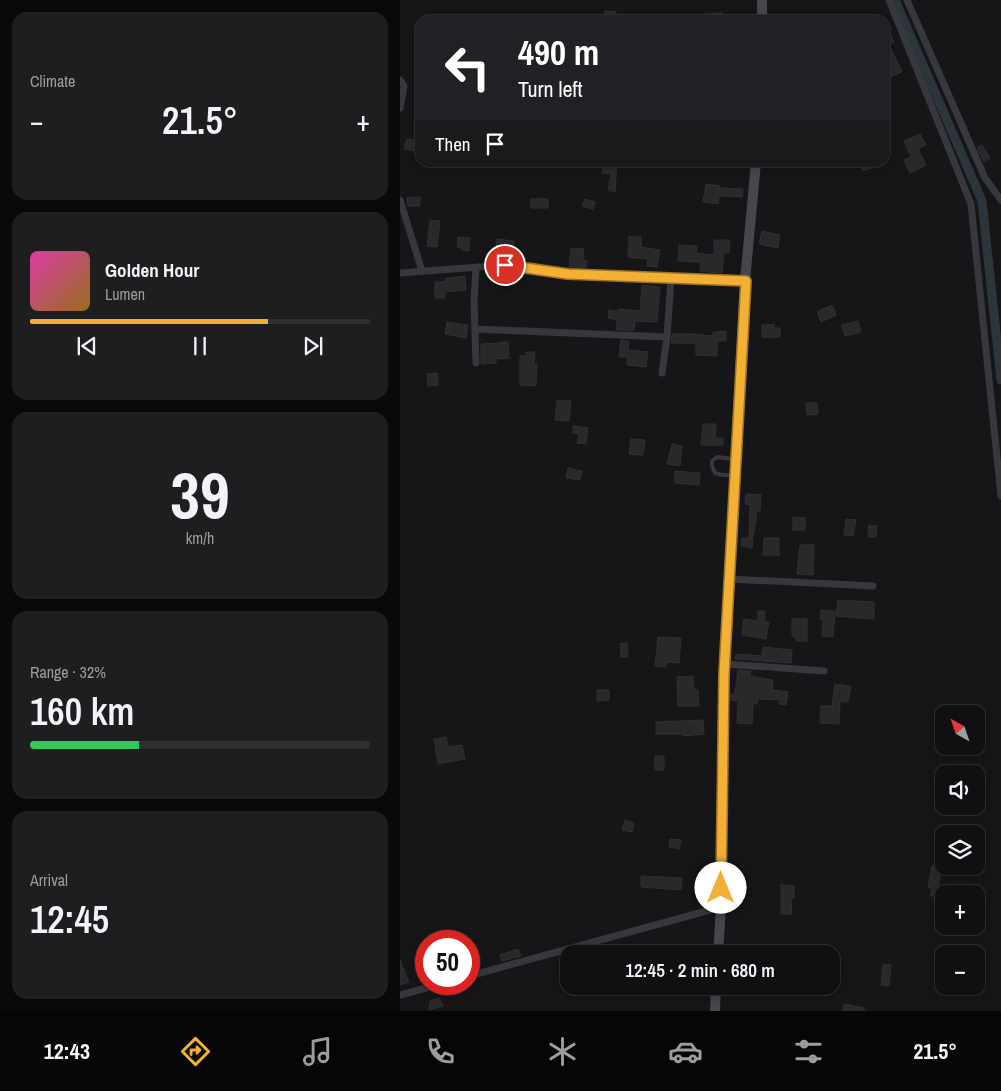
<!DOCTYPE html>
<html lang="en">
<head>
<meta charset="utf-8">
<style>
  body { margin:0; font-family:"Archivo Narrow",sans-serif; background:#1e1e20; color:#f1f3f6; height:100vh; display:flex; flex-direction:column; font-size:19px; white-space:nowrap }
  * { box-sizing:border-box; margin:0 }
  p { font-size:16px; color:#9c9d9f }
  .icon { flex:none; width:28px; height:28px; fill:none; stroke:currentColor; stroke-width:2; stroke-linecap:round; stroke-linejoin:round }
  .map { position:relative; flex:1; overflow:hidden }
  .drawer { display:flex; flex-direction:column; gap:12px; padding:12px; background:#09090a; width:400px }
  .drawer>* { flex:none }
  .banner { position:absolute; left:15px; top:15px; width:475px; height:152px; border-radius:15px; box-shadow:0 2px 8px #0003,0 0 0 1px #303032; background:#202124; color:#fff; overflow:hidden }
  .needle { width:32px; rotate:320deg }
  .buttons { position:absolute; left:535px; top:705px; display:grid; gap:10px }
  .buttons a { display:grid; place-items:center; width:50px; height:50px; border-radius:10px; background:#101012; box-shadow:0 2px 8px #0003,0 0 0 1px #303032; font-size:25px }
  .speed { position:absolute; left:15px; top:930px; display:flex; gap:10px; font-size:25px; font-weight:700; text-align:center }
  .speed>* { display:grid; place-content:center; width:65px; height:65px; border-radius:50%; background:#101012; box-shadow:0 2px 8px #0003,0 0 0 1px #303032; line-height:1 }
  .speed .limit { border:8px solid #d22; background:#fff; color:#111 }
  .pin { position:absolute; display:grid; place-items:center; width:42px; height:42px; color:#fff; margin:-21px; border:2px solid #fff; border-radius:50%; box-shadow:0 1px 5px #0007 }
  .me { position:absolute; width:55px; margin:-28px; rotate:0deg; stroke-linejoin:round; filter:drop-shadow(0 0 4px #0008) }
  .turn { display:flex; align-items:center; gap:18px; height:105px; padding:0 20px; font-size:22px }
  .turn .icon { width:65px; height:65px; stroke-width:2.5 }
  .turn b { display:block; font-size:35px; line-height:42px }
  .then { display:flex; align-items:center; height:48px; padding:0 20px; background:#0003; gap:10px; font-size:19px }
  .big { font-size:38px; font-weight:600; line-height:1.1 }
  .drawer .tile { flex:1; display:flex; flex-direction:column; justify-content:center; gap:8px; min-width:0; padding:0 18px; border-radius:15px; background:#1e1e20 }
  .drawer .dial { align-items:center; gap:0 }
  .dial b { font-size:65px; line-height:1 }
  .song { display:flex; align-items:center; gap:15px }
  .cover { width:60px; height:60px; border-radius:8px; background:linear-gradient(135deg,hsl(320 70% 55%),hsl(40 70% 35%)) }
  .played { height:5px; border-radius:2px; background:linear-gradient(90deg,#f2b134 70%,#303032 70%) }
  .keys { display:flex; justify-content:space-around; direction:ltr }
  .heat { display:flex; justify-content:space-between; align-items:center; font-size:28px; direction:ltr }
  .charge { height:8px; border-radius:4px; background:linear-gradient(90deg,#34c759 32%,#303032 0) }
  .trip { position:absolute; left:160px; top:945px; width:280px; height:50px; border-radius:15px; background:#101012; box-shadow:0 2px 8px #0003,0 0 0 1px #303032; font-weight:600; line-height:50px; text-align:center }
  .menu { display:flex; height:80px; justify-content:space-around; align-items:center; background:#060607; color:#9c9d9f }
  .menu .icon { width:35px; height:35px }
  .menu .selected { color:#f2b134 }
  .menu b { font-size:22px; color:#f1f3f6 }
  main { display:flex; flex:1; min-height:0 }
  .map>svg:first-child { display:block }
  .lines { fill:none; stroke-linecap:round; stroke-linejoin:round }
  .canal { stroke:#2c353c; stroke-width:9 }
  .building { fill:#29292c; stroke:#303034 }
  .lane { stroke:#37383d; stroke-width:4 }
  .street { stroke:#37383d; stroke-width:7 }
  .secondary { stroke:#45474d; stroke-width:10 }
  .route-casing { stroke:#9d7322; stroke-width:12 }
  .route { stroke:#f2b134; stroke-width:9 }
</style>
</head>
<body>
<main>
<section class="drawer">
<div class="tile"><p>Climate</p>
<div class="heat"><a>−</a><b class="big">21.5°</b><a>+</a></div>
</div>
<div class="tile">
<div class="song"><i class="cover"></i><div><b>Golden Hour</b><p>Lumen</p></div></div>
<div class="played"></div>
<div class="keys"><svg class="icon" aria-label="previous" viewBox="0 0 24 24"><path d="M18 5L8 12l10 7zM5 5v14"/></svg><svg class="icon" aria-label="pause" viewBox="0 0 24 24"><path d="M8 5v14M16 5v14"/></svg><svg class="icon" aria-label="next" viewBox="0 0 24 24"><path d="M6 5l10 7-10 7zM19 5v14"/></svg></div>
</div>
<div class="tile dial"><b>39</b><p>km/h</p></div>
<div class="tile"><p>Range · 32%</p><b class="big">160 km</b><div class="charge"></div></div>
<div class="tile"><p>Arrival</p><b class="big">12:45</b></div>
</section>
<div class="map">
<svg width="601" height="1011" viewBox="0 0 601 1011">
  <rect width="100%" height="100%" fill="#161618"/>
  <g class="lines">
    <path class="canal" d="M 495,0 L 582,201 L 601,380"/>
  </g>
  <path class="building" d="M 205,11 L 216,12 L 215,20 L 205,20 Z
    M 322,13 L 322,20 L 305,20 L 305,14 Z
    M 490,34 L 494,42 L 489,44 L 502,72 L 490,77 L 485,66 L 485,36 Z
    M 520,134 L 526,145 L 518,149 L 526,165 L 510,173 L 504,160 L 511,157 L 504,141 Z
    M 7,139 L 19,141 L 17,151 L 4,149 Z
    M 582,145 L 590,158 L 584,162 L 577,148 Z
    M 203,162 L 217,162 L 215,192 L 208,190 L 211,174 L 202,173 Z
    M 459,162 L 484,162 L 484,163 L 463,171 Z
    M 306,184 L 320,186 L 320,188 L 343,189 L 342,197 L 319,196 L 318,204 L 303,202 Z
    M 20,197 L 20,206 L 8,206 L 7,198 Z
    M 131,199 L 148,199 L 148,208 L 131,208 Z
    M 185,199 L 195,202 L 193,209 L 182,206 Z
    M 30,220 L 40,221 L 37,247 L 27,246 Z
    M 362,231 L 380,235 L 378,248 L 359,244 Z
    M 58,237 L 70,238 L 69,251 L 61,250 L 61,247 L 57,247 Z
    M 229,237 L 241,237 L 241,247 L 260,250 L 257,267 L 247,266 L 248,259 L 228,257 Z
    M 97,239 L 114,241 L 112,260 L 95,258 Z
    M 314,240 L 330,240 L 329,253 L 324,253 L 322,273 L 300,271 L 301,262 L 278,261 L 279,245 L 297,246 L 296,253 L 314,255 Z
    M 171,248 L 184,249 L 183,260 L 187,261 L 186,269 L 169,269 Z
    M 65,276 L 66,290 L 45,292 L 45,298 L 35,298 L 35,282 L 46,282 L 46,278 Z
    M 242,285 L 260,287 L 257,322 L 235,321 L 234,330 L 216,330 L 217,320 L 208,318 L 209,310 L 218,312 L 218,309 L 240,311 Z
    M 432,305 L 436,315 L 421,322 L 417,312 Z
    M 458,321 L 461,332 L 445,336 L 442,325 Z
    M 47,322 L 68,325 L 66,338 L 45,334 Z
    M 374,324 L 374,328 L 380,328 L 380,337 L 362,337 L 362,325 Z
    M 326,331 L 326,341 L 317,341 L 317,356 L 296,355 L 296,343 L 271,343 L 272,334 L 290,334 L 313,336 L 313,332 Z
    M 221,340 L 229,341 L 228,350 L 248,352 L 246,367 L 227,365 L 228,357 L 219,357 Z
    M 102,342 L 108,342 L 109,358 L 96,359 L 96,363 L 81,364 L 81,344 L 102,343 Z
    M 126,352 L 135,352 L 134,364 L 137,364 L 136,386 L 120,385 L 120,356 L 126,356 Z
    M 37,373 L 38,385 L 28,386 L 27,374 Z
    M 157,400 L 171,401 L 169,421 L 155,420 Z
    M 406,403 L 417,403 L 418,414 L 407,415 Z
    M 303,424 L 316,424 L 315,438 L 323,438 L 323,445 L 301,445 Z
    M 173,426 L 188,428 L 186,444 L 177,443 L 179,434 L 173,433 Z
    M 231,439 L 245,440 L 243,455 L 229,454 Z
    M 272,444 L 282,446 L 280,466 L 267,464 Z
    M 168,468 L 182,471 L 180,480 L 166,478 Z
    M 275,471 L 300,473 L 299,485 L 275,483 Z
    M 346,494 L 361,495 L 360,511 L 357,511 L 353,538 L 349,538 L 350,505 L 345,504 Z
    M 393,517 L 405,518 L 405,530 L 393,530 Z
    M 446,519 L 456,520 L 453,536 L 444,535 Z
    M 469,525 L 477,526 L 476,537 L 468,537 Z
    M 342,538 L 353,539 L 352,548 L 341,546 Z
    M 364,538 L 379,538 L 379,555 L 363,555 Z
    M 400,545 L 414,545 L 413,575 L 397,574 Z
    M 438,600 L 474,602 L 474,619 L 436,616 Z
    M 421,610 L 435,611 L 433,637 L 422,636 L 423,619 L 420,619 Z
    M 358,611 L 365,611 L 364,621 L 369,622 L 366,639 L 342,635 L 344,619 L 358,621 Z
    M 392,619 L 407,619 L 407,641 L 396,641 L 396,636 L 392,636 Z
    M 258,637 L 281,638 L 279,663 L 267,662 L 266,667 L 255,666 Z
    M 227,643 L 228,657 L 221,657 L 220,644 Z
    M 363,647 L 392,650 L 391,663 L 335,659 L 336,654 L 362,656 Z
    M 338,670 L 351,671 L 350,676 L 373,680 L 372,690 L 388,692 L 386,705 L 379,704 L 380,700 L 358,699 L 357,704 L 353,704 L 352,724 L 337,723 L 338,701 L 331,700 L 331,694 L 335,694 Z
    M 293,676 L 294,690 L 298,690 L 299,706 L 278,706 L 277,677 Z
    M 435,684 L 451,686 L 448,702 L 440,701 L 439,724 L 420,723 L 421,706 L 432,706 Z
    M 197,690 L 209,690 L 209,700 L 197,701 Z
    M 303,720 L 304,734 L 283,736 L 283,734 L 256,734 L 256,722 Z
    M 46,737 L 48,747 L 62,745 L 65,759 L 38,764 L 34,739 Z
    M 255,756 L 264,756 L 264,770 L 255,770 Z
    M 225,820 L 234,823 L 232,832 L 222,830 Z
    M 270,839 L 281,840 L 279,849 L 269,847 Z
    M 532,866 L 542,867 L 538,887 L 540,888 L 537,898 L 530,895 L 532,890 L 528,887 Z
    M 241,876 L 282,878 L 281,890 L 241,887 Z
    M 381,885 L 394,886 L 394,898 L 391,898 L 392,914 L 381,914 Z
    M 118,949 L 121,956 L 102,961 L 100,955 Z
    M 0,960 L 9,982 L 0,985 Z
    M 483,964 L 491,965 L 489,986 L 481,985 Z
    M 247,986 L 263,986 L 263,994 L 247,994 Z
    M 368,986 L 380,986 L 379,995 L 368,995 Z
    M 39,998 L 43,1006 L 29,1010 L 30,1001 Z
    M 444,1004 L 464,1008 L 464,1011 L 443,1011 Z"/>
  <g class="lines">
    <path class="lane" d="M 334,459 L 317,457 L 312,461 L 312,466 L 315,473 L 322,475 L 334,475"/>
    <path class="street" d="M 489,0 L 571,204 L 601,496
      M 507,0 L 585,178 L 601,200
      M 0,80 L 4,86 L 0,108
      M 0,200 L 22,271
      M 0,273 L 105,265 L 168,274 L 345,281
      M 75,329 L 267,337
      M 76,363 L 74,301 L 76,267
      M 262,373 L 267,337 L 271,278
      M 329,579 L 473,586
      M 325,664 L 424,671
      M 69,976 L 321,907
      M 0,995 L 41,984"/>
    <path class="secondary" d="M 362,0 L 362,20
      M 318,954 L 321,907 L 324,674 L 345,281 L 356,162
      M 315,1011 L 316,986"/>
  </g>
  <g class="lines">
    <g class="route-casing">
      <path id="route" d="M 105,265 L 168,274 L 346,281 L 324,674 L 321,888"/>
    </g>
    <use href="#route" class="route"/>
  </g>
</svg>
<div class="buttons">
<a><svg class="needle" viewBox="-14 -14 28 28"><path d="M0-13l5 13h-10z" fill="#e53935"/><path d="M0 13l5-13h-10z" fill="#9c9d9f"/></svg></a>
<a><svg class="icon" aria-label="sound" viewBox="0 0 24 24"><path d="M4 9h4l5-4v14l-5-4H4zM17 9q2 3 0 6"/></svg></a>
<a><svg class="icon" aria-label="layers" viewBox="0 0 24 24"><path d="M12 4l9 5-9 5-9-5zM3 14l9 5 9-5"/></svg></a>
<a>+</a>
<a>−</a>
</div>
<div class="speed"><div class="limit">50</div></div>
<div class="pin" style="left:105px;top:265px;background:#d93025"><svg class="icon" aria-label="arrive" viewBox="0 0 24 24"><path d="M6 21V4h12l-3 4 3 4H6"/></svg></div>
<svg class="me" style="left:321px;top:888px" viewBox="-20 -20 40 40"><circle r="19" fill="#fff"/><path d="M0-13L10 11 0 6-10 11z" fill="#f2b134"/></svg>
<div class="trip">12:45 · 2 min · 680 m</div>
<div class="banner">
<div class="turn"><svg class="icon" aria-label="left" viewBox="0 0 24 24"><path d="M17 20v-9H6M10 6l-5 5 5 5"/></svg><div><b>490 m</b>Turn left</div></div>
<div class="then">Then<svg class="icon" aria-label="arrive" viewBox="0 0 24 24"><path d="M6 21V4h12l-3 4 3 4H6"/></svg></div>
</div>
</div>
</main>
<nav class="menu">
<b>12:43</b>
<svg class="icon selected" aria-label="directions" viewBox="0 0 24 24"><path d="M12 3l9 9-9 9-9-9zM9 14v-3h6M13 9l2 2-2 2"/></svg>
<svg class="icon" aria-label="music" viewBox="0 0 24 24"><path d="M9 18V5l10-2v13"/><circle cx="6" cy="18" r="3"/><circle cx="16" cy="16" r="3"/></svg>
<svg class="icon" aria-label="phone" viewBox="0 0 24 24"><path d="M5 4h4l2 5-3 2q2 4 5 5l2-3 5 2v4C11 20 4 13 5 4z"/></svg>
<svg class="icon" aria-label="climate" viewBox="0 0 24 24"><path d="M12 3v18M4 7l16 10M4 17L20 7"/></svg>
<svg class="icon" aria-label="car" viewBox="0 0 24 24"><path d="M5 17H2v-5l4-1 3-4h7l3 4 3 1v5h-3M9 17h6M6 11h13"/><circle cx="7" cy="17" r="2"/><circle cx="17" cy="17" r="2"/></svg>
<svg class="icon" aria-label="filters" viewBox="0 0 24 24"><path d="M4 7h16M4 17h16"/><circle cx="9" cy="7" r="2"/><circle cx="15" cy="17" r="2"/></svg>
<b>21.5°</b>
</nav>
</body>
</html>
